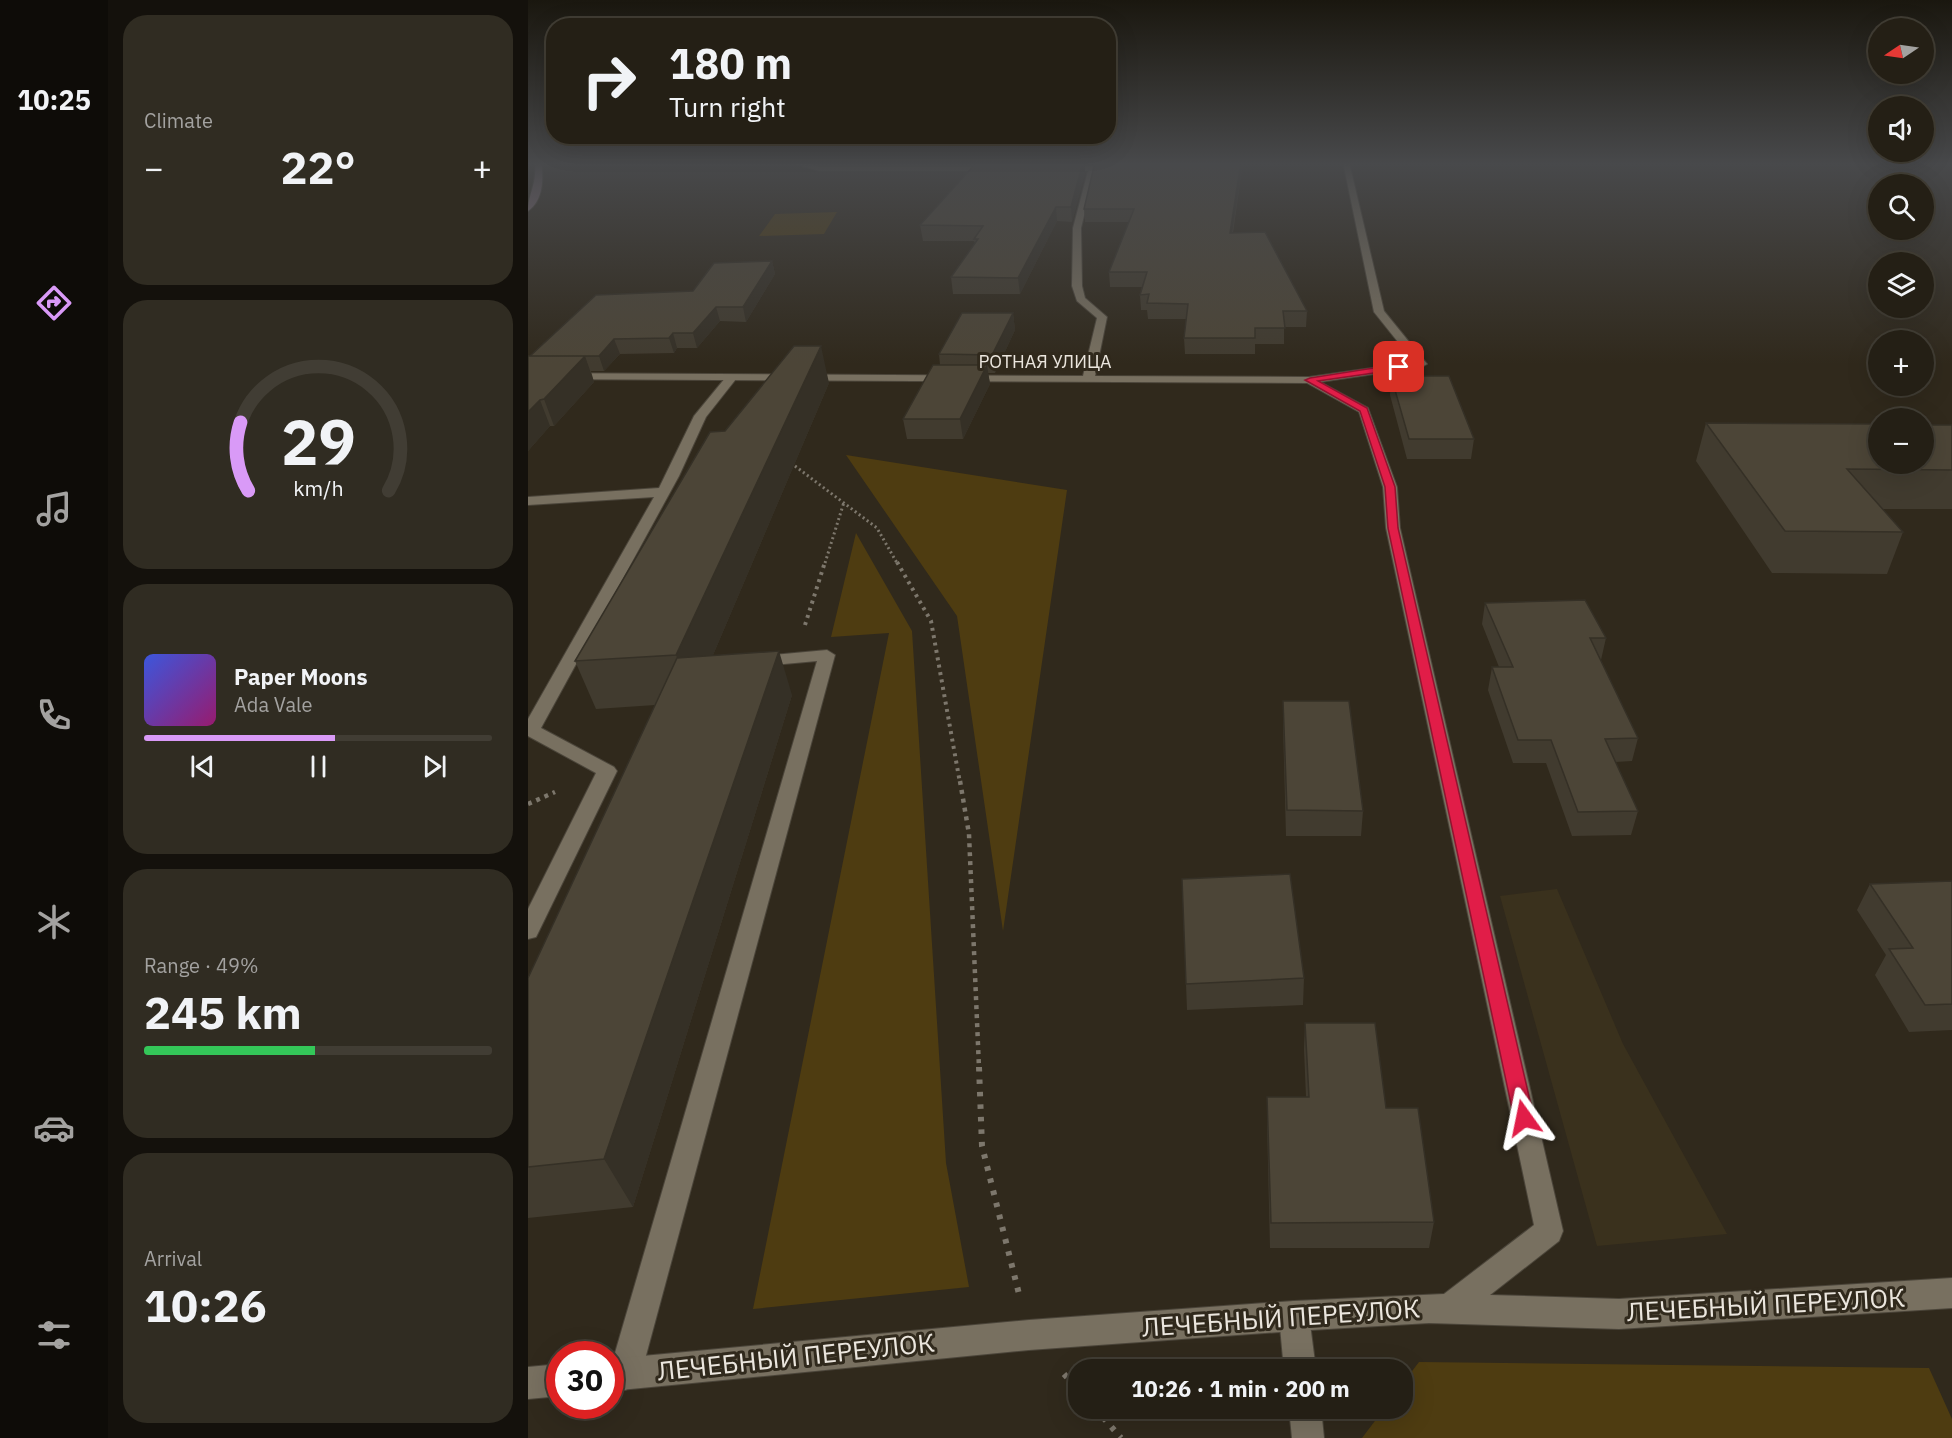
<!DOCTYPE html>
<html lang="en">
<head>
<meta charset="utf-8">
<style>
  body { margin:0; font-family:"IBM Plex Sans",sans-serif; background:#302c22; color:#f1f3f6; height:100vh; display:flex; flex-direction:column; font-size:22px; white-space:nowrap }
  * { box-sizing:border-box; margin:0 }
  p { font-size:20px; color:#a3a2a0 }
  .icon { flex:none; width:33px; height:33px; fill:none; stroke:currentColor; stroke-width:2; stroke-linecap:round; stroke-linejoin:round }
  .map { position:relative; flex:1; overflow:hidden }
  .details { display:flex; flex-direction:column; gap:15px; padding:15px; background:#14110c; width:420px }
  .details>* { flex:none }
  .banner { position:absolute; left:18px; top:18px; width:570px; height:126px; border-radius:24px; box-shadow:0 6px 24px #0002,0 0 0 2px #413d34; background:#241f15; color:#f1f3f6; overflow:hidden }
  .needle { width:39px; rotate:257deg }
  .controls { position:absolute; left:1340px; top:18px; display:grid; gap:12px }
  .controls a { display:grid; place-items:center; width:66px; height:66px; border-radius:50%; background:#241f15; box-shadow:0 6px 24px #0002,0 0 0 2px #413d34; font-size:30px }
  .speed { position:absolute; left:18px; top:1341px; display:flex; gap:12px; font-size:30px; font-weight:700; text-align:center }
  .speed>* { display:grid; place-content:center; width:78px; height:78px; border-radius:50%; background:#241f15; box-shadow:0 6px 24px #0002,0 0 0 2px #413d34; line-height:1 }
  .speed .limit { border:9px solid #d22; background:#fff; color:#111 }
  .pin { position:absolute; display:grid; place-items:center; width:51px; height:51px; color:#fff; margin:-26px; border-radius:12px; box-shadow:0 3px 9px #0006 }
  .me { position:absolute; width:66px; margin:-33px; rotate:348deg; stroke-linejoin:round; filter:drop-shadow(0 0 4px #0008) }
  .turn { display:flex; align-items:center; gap:21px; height:126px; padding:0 24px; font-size:27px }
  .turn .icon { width:78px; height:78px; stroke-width:2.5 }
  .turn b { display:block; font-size:42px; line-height:51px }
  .big { font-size:45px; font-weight:800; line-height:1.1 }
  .details .card { flex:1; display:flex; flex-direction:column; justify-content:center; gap:9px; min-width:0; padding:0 21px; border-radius:24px; background:#302c22 }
  .details .dial { align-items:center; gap:0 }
  .dial svg { height:156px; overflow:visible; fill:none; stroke:#413d34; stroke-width:7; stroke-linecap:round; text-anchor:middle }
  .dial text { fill:#f1f3f6; stroke:none }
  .song { display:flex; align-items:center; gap:18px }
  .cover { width:72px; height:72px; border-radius:9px; background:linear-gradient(135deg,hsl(230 70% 55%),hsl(320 70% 35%)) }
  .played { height:6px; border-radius:3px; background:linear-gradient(90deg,#d99af7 55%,#413d34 55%) }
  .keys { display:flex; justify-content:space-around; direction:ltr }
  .heat { display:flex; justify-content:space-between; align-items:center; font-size:33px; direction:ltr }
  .charge { height:9px; border-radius:4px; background:linear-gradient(90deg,#34c759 49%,#413d34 0) }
  .trip { position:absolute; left:540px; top:1359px; width:345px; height:60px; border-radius:24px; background:#241f15; box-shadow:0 6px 24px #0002,0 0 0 2px #413d34; font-weight:800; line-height:60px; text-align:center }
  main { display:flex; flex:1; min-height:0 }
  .tab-bar { display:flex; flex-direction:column; width:108px; justify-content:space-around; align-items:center; background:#0e0c08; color:#a3a2a0 }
  .tab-bar .icon { width:42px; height:42px }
  .tab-bar .selected { color:#d99af7 }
  .tab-bar b { font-size:27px; color:#f1f3f6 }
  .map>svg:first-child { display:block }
  .built { fill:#3a311d }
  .green { fill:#4e3c11 }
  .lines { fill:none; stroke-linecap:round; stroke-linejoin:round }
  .lane-casing { stroke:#4b453a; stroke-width:2 }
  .street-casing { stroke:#4b453a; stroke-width:2 }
  .secondary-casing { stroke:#4b453a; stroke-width:2 }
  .path-far3 { stroke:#7d776c; stroke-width:3; stroke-dasharray:2 3; stroke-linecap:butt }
  .path-far2 { stroke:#7d776c; stroke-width:4; stroke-dasharray:3 4.5; stroke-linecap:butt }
  .path-far1 { stroke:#7d776c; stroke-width:4.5; stroke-dasharray:4 5; stroke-linecap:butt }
  .path { stroke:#7d776c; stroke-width:6; stroke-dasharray:4.5 8; stroke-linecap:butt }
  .lane { fill:#787060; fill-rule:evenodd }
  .street { fill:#787060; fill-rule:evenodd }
  .secondary { fill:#907987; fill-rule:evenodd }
  .wall { fill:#413b2f }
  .shaded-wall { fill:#353026 }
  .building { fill:#4c4537; stroke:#353026; stroke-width:1.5 }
  .route { fill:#e11d48; stroke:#92132f; stroke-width:1.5 }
  .labels { text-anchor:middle; stroke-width:6; stroke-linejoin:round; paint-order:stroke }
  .far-street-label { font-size:18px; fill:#ebe6de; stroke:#30291c }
  .near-street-label { font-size:26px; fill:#ebe6de; stroke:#30291c }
</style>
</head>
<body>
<main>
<nav class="tab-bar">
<b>10:25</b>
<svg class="icon selected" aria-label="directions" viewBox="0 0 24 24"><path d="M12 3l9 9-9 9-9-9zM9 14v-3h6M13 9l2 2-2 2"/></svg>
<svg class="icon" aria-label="music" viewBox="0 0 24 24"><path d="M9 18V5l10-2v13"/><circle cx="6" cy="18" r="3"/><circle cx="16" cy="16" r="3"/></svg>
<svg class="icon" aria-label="phone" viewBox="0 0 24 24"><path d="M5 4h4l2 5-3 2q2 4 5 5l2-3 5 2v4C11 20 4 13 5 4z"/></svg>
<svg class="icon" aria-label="climate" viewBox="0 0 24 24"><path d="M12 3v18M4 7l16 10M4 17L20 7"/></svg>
<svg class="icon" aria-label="car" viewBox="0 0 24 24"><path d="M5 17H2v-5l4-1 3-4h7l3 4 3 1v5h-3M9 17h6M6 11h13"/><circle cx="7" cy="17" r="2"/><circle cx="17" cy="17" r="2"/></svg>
<svg class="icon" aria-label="filters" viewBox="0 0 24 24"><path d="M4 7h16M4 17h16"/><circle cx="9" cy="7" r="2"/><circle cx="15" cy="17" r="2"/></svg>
</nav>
<section class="details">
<div class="card"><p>Climate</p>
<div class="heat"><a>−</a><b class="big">22°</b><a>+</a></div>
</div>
<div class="card dial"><svg viewBox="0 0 100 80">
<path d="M14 69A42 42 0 1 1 86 69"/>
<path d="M14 69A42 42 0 0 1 10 34" stroke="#d99af7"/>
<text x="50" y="56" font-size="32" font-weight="700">29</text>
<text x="50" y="72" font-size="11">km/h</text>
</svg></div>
<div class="card">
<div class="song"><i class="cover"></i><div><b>Paper Moons</b><p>Ada Vale</p></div></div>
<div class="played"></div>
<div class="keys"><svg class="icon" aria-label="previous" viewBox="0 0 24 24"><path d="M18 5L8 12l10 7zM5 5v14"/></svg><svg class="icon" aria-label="pause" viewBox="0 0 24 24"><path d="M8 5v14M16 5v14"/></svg><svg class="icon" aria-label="next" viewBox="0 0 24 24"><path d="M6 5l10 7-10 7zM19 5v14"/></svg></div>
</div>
<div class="card"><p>Range · 49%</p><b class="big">245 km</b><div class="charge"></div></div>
<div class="card"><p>Arrival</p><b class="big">10:26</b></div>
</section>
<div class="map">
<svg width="1424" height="1438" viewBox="0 0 1424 1438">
  <rect width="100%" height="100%" fill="#30291c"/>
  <path class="built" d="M 1029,889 L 1095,1044 L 1199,1234 L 1069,1246 L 972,896 Z"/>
  <path class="green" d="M 309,212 L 296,234 L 231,236 L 247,214 Z
    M 318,455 L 539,490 L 475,931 L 429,616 Z
    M 328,533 L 384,631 L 418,1163 L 441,1287 L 225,1309 L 361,633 L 303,637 Z
    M 891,1362 L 1401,1368 L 1424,1419 L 1424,1438 L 834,1438 L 856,1409 L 874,1408 L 875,1383 Z"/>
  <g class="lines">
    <g class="lane-casing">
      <path id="lane" d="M 202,376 L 208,379 L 178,417 L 151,476 L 13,728 L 86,767 L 89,771 L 11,931 L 8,937 L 0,939 L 0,909 L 68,773 L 0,736 L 0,719 L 126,497 L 0,505 L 0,497 L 131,488 L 166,416 L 198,377 Z
        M 299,650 L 307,655 L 113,1374 L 108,1385 L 97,1390 L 86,1385 L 82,1370 L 289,661 L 233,666 L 225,661 L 233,656 Z
        M 766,1301 L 777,1305 L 781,1316 L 788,1370 L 756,1370 L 751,1316 L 755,1305 Z
        M 761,1408 L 793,1408 L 796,1438 L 764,1438 Z"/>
    </g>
    <g class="street-casing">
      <path id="street" d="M 261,162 L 274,162 L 291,167 L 468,167 L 471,169 L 468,171 L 291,171 Z
        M 815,162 L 821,162 L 856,311 L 899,364 L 894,367 L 792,382 L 840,408 L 869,487 L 872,528 L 1035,1231 L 1031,1241 L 962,1295 L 1091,1299 L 1424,1278 L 1424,1308 L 1091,1329 L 901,1323 L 766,1331 L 501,1350 L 82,1391 L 82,1359 L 501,1320 L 766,1301 L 916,1294 L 1006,1225 L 858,528 L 855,487 L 831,412 L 779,383 L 0,379 L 0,373 L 555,376 L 569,318 L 549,301 L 544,286 L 545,228 L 560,171 L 530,170 L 532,167 L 588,166 L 591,168 L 567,170 L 553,228 L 554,286 L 557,298 L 579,317 L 567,376 L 781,377 L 886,362 L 846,312 Z
        M 32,1364 L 32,1396 L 0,1399 L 0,1367 Z"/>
    </g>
    <g class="secondary-casing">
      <path id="secondary" d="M 7,162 L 13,162 C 16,179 15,201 0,211 C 0,194 9,185 7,162 Z"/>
    </g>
    <path class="path-far3" d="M 263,463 L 349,528 L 369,563
      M 297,563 L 316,502"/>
    <path class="path-far2" d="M 369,562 L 403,621 L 432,783
      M 277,625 L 297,562"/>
    <path class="path-far1" d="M 432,781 L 441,834 L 451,1068
      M 0,804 L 27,792"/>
    <path class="path" d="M 451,1067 L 454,1146 L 491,1294
      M 536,1374 L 550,1390
      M 567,1408 L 593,1438"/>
    <use href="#lane" class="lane"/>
    <use href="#street" class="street"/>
    <use href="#secondary" class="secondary"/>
  </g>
  <path class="wall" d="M 449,162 L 715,162 L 705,233 L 779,311 L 778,327 L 756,327 L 756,344 L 727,344 L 727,354 L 657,354 L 656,338 L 658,319 L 620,319 L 619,310 L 613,310 L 612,295 L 614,287 L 582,287 L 581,272 L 601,222 L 557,222 L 556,209 L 567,165 L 557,165 L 557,172 L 544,222 L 529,221 L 492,294 L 425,294 L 423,277 L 447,243 L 446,241 L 395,241 L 392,225 Z
    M 244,261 L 247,274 L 218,322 L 192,321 L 169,348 L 149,348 L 146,353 L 92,354 L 76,371 L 63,371 L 66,382 L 26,426 L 22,426 L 0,451 L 3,356 Z
    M 485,313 L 487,330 L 467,373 L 460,373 L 462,384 L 435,439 L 379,439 L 375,419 L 412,365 L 411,354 Z
    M 863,376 L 946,439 L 943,459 L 879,459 L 862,395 Z
    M 301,383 L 185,655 L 264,695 L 105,1207 L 0,1218 L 0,978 L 127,705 L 68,709 L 47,661 L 197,431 Z
    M 1178,423 L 1424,425 L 1424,509 L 1354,509 L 1375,532 L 1359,574 L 1244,573 L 1168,461 Z
    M 957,603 L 1078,638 L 1073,660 L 1072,660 L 1110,738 L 1104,761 L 1087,762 L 1110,811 L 1103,835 L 1044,836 L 1018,763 L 985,763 L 960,690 L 964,667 L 971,667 L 954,624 Z
    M 755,701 L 835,811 L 833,836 L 758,836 L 755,726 Z
    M 654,879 L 776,978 L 775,1005 L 659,1010 Z
    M 1424,881 L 1424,1030 L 1381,1032 L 1347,975 L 1358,955 L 1329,910 L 1342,884 Z
    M 777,1023 L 858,1108 L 906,1222 L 901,1248 L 742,1248 L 739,1123 L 739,1097 L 778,1097 L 776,1049 Z"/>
  <path class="shaded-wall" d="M 555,162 L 556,162 L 557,172 L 544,222 L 543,207 Z
    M 713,162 L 715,162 L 702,246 L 702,233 Z
    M 528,207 L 529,221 L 492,294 L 490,278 Z
    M 244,261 L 247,274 L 218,322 L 215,307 Z
    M 188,307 L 192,321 L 169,348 L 165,333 Z
    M 485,313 L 487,330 L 467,373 L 464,355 Z
    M 145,333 L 149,348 L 146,353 L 141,338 Z
    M 86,339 L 92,354 L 76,371 L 71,356 Z
    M 293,346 L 301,383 L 165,702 L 148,655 Z
    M 57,356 L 66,382 L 26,426 L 16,399 Z
    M 459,365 L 462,384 L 435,439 L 432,419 Z
    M 12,400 L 22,426 L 0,451 L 0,412 Z
    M 251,651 L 264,695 L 105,1207 L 76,1159 Z"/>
  <path class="building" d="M 449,162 L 555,162 L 543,207 L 528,207 L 490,278 L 423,277 L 450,239 L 446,239 L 455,226 L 392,225 Z
    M 567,162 L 713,162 L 702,233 L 737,232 L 779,311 L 755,311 L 757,328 L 727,328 L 727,338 L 656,338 L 660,304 L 619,303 L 621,294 L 612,295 L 619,272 L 581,272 L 606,209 L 556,209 Z
    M 244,261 L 215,307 L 188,307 L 165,333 L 145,333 L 141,338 L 86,339 L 71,356 L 2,356 L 68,295 L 165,291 L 186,263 Z
    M 434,313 L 485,313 L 464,355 L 411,354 Z
    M 266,346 L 293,346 L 148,655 L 47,661 L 182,432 L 197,431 Z
    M 0,356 L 57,356 L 16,399 L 12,400 L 0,412 Z
    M 405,365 L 459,365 L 432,419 L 375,419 Z
    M 863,376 L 921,376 L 946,439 L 881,439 Z
    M 1178,423 L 1350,424 L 1350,464 L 1395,464 L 1395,425 L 1424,425 L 1424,470 L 1319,469 L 1375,532 L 1257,531 Z
    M 1057,600 L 1078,638 L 1062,638 L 1110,738 L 1077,739 L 1110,811 L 1050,812 L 1023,740 L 990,740 L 964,667 L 985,667 L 957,603 Z
    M 251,651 L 76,1159 L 0,1167 L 0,978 L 149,658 Z
    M 755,701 L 821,701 L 835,811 L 759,810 Z
    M 762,874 L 776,978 L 658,984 L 654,879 Z
    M 1424,881 L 1424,1004 L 1397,1005 L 1361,949 L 1385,948 L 1342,884 Z
    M 777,1023 L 847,1023 L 858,1108 L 890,1108 L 906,1222 L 743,1223 L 739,1097 L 781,1097 Z"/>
  <linearGradient id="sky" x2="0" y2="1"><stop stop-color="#1a170f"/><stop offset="0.45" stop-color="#48494b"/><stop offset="1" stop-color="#48494b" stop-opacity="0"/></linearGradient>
  <rect width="1424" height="364" fill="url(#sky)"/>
  <path class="route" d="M 871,364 L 874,365 L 874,369 L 790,381 L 839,408 L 867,487 L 870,528 L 1006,1118 L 1003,1124 L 996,1126 L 989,1124 L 986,1118 L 860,528 L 857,487 L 832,411 L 777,380 L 782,378 Z"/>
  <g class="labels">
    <g class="far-street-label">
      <text x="517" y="368">РОТНАЯ УЛИЦА</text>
    </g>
    <g class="near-street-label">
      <text transform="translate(1238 1305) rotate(-3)" y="9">ЛЕЧЕБНЫЙ ПЕРЕУЛОК</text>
      <text transform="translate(753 1318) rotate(-4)" y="9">ЛЕЧЕБНЫЙ ПЕРЕУЛОК</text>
      <text transform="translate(268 1357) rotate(-6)" y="9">ЛЕЧЕБНЫЙ ПЕРЕУЛОК</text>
    </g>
  </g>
</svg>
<div class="controls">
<a><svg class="needle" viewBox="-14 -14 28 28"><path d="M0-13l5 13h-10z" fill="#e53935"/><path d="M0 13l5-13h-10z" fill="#a3a2a0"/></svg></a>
<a><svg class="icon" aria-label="sound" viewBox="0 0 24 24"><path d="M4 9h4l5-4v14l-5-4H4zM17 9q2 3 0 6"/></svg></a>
<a><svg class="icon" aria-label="search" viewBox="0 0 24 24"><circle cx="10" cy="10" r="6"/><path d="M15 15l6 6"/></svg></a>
<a><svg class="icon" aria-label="layers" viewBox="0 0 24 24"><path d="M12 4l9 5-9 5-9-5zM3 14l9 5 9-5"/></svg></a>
<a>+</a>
<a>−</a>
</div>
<div class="speed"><div class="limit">30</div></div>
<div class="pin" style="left:871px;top:367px;background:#d93025"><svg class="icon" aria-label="arrive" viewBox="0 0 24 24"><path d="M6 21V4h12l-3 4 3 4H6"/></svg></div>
<svg class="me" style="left:996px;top:1118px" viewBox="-20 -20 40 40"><path d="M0-17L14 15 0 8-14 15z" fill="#e11d48" stroke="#fff" stroke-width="4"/></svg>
<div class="trip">10:26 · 1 min · 200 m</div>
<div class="banner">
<div class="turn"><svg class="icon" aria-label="right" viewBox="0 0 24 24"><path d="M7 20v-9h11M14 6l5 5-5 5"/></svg><div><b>180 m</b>Turn right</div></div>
</div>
</div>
</main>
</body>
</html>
